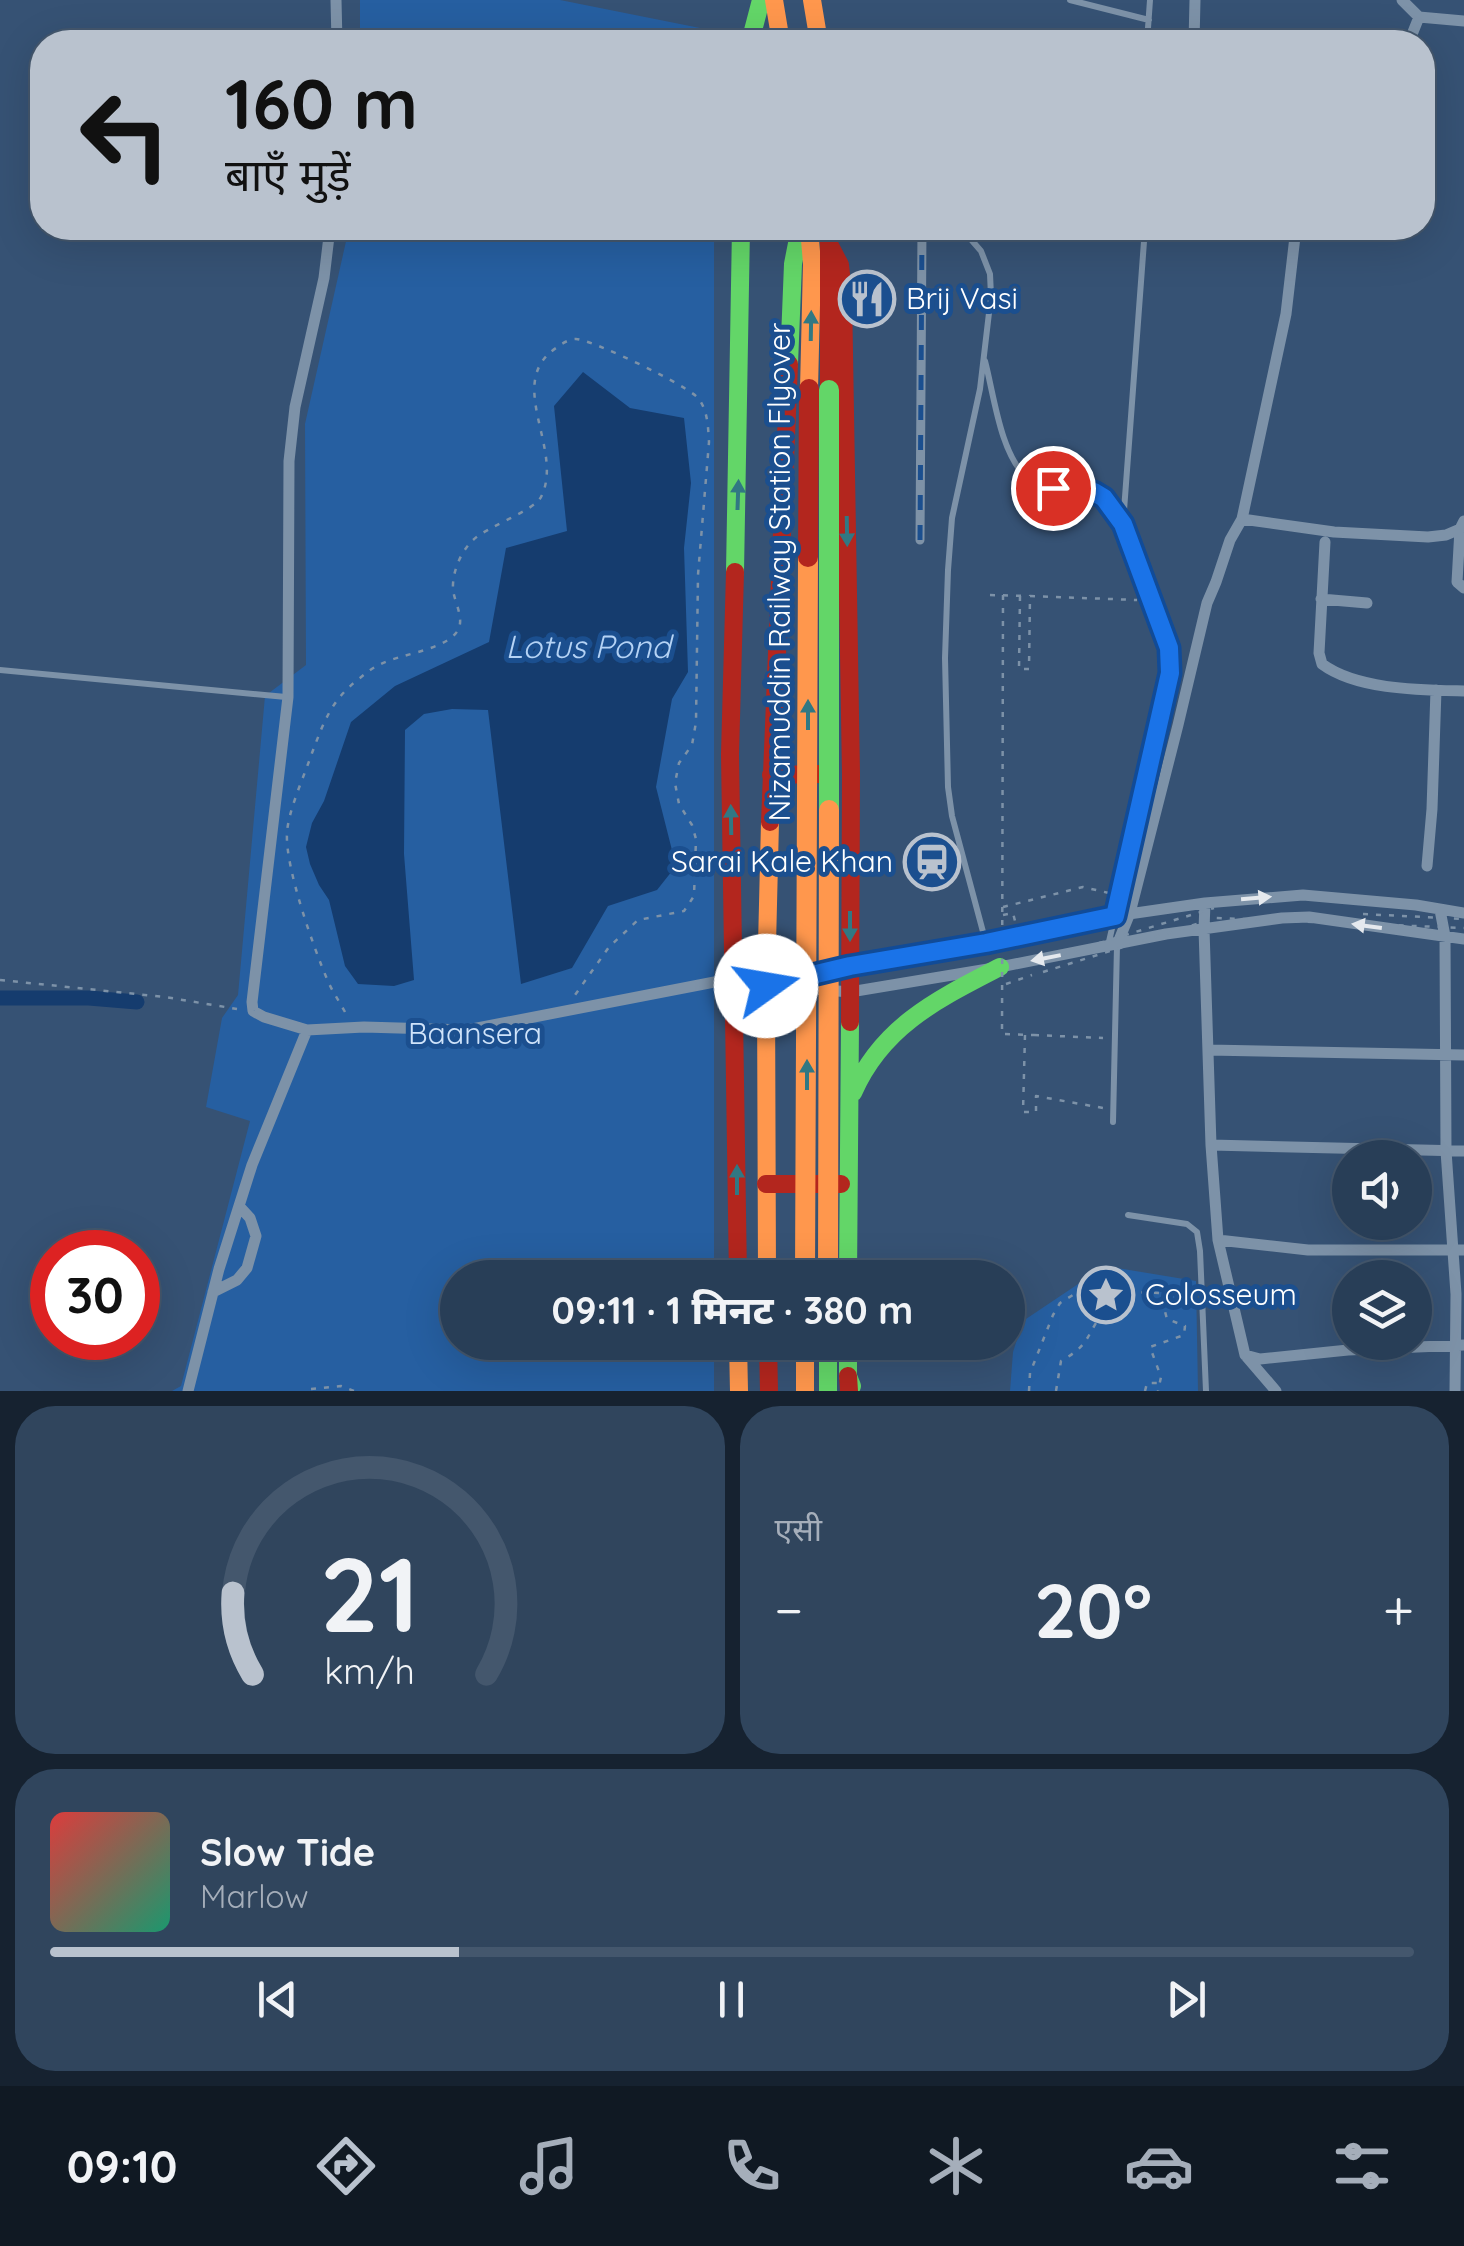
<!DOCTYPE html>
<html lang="hi">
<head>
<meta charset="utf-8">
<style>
  body { margin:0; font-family:Quicksand,"Noto Sans Devanagari",sans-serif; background:#30455d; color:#f1f3f6; height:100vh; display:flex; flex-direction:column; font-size:38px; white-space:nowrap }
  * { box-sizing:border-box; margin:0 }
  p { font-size:32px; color:#a5aeba }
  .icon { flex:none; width:55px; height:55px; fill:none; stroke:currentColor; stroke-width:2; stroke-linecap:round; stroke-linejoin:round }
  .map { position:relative; height:1391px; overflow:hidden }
  .drawer { display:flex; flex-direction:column; gap:15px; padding:15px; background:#162230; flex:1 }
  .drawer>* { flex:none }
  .banner { position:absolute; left:30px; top:30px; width:1405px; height:210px; border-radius:40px; box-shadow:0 10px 40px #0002,0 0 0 2px #44576d; background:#b9c2ce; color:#111; overflow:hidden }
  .buttons { position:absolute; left:1332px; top:1140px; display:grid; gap:20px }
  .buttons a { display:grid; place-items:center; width:100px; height:100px; border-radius:50%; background:#283e57; box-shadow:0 10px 40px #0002,0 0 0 2px #44576d; font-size:50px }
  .speed { position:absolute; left:30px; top:1230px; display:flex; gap:20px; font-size:50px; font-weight:700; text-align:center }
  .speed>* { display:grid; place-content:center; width:130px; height:130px; border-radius:50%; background:#283e57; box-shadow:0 10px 40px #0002,0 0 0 2px #44576d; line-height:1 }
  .speed .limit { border:15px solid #d22; background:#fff; color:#111 }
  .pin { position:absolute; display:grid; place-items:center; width:85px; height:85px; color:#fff; margin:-42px; border:5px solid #fff; border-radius:50%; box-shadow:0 2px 10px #0007 }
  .me { position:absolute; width:110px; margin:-55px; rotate:77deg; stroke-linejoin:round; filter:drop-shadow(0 0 8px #0008) }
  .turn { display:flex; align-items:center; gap:35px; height:210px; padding:0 30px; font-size:45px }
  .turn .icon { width:130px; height:130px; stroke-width:2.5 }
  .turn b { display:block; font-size:70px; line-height:85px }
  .big { font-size:75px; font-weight:800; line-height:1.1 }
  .drawer .widget { flex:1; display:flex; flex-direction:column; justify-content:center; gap:15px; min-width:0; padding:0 35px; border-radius:40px; background:#30455d }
  .drawer .dial { align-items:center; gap:0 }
  .dial svg { height:260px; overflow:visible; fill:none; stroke:#44576d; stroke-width:7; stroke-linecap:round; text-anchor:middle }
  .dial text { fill:#f1f3f6; stroke:none }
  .song { display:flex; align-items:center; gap:30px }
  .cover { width:120px; height:120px; border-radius:15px; background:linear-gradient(135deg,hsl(0 70% 55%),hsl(160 70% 35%)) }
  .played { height:10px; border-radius:5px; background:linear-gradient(90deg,#b9c2ce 30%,#44576d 30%) }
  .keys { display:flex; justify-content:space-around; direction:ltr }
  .heat { display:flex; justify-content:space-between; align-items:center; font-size:55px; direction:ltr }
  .drawer .tiles { flex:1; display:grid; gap:15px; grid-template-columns:1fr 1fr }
  .widget:last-child { grid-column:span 2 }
  .trip { position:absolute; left:440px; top:1260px; width:585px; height:100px; border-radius:50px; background:#283e57; box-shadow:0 10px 40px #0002,0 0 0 2px #44576d; font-weight:800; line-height:100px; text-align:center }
  .menu { display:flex; height:160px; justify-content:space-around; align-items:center; background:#101923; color:#a5aeba }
  .menu .icon { width:70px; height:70px }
  .menu .active { color:#b9c2ce }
  .menu b { font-size:45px; color:#f1f3f6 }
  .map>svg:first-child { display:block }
  .green { fill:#265fa1 }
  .water { fill:#153c6e }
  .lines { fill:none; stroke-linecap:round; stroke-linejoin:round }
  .canal { stroke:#153c6e; stroke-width:15 }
  .path { stroke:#7d92a8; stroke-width:2.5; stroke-dasharray:5 8; stroke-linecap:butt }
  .lane { stroke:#7d92a8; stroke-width:6 }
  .street { stroke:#7d92a8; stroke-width:11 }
  .fast { stroke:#63d668; stroke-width:18 }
  .slow { stroke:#ff974d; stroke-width:18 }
  .jam { stroke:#b3261e; stroke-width:18 }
  .rail-casing { stroke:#7e92a7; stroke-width:9 }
  .rail { stroke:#1b4f8f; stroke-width:5; stroke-dasharray:15; stroke-linecap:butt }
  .path-bridge { stroke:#7d92a8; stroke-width:2.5; stroke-dasharray:5 8; stroke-linecap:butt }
  .fast-bridge { stroke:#63d668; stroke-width:20 }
  .slow-bridge { stroke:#ff974d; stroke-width:20 }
  .jam-bridge { stroke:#b3261e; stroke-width:20 }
  .oneway { fill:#317883 }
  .oneway2 { fill:#e5e9ee }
  .route-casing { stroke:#114b97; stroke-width:25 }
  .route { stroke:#1a73e8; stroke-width:18 }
  .labels { text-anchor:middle; stroke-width:10; stroke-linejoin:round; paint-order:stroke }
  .poi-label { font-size:30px; fill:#fff; stroke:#1b4f8f; text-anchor:start }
  .street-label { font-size:30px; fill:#fff; stroke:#1b4f8f }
  .park-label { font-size:30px; fill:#cfe3fa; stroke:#1b4f8f }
  .water-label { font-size:32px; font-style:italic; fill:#b5d3f5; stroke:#1b4f8f }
</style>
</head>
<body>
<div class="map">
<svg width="1464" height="1391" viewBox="0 0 1464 1391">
  <rect width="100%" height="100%" fill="#365274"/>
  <path class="green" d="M 360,0 L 560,0 L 715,31 L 715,42 L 360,42 Z
    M 349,228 L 714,228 L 714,1277 L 458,1278 L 458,1342 L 714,1343 L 714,1391 L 172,1391 L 181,1386 L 250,1121 L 206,1107 L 222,1018 L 238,995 L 265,696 L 306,665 L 305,424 Z
    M 1105,1266 L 1196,1281 L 1198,1391 L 1010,1391 L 1013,1352 L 1023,1321 Z"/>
  <path class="water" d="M 583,372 L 630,408 L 684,418 L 691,483 L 684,548 L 688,672 L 672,699 L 656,787 L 676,866 L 657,890 L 608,906 L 572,968 L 521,984 L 488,710 L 452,709 L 424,714 L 405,730 L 404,854 L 414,980 L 394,986 L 358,984 L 345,966 L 329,900 L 319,885 L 310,864 L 306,847 L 312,823 L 324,801 L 351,722 L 395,686 L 489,642 L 506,548 L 567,531 L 554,406 Z"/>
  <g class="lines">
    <path class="canal" d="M 0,998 L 89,998 L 137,1002"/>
    <path class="path" d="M 990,595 L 1028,596
      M 1020,596 L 1019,669 L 1029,669 L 1030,596 L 1137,600
      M 1003,907 L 1083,887 L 1109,893
      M 1003,915 L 1013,913 L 1016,925
      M 0,980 L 165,997 L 237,1009
      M 1006,984 L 1032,975
      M 345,1012 C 339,1001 332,991 327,979 C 313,946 285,867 287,833 C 288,811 305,774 312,753 C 324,721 332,699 360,678 C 366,673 372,668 379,665 C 399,654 441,651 456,633 C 466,621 455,604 453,590 C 452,573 460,553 472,541 C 487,526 534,511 541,497 C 565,450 504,383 556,348 C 561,344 569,339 576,339 C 593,340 689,386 699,399 C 708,412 708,427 709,442 L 698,575 L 696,722 L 692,745 L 679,763 L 675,783 L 679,804 L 692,825 L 696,839 L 694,896 L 684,911 L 638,920 L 609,947 L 575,995
      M 1025,1035 L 1023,1112 L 1036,1112 L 1036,1096 L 1103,1108
      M 1034,1035 L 1103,1038
      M1088 1294a20 20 0 1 1 40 0a20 20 0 1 1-40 0Z
      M 1128,1292 L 1160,1293 L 1167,1319 L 1185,1326 L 1184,1335 L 1150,1347 L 1161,1377 L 1158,1391
      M 311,1389 L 341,1386 L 354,1391
      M 1029,1391 L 1030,1373 L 1053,1315 L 1060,1303 L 1073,1295 L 1086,1295
      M 1056,1391 L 1061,1361 C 1089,1345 1085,1339 1101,1315
      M 1145,1391 L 1147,1383 L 1157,1383"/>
    <path class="lane" d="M 1070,0 L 1149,20
      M 1147,42 L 1150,0
      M 961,228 L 981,251 L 990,274 L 991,296 L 980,389 L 952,518 L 948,570 L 945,658 L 948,787 L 952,816 L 986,943
      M 985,361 C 994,395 1000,452 1026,477 C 1045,494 1072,484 1093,491 C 1106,495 1118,514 1124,526 C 1130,539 1133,555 1139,570 C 1151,604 1171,636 1170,673 L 1108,946
      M 1123,524 L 1145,228
      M 0,670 L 286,697
      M 1113,1122 L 1117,946
      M 1128,1215 L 1187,1224 L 1197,1232 L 1200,1251 L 1206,1391"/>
    <path class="street" d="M 336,0 L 337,42
      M 1402,0 L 1419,17
      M 1194,42 L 1195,0
      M 1409,42 L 1419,17 L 1464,21
      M 1242,519 L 1334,532 L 1428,537 L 1446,535 L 1460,529 L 1464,521
      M 1460,529 L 1457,582 L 1464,588
      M 1325,542 L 1319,653 L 1322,664 C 1357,690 1421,690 1464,691
      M 1321,599 L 1367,603
      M 1427,866 L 1432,809 L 1436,690
      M 1205,903 L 1204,929 L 1211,1145 L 1218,1240 L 1245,1355 L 1276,1391
      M 1440,910 L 1445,936 L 1446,1151 L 1456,1294 L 1455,1391
      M 1117,945 L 1130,913 L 1178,725 L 1207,603 L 1216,582 L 1230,540 L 1242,519 L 1286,314 L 1296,228
      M 766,986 L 850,966 L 986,943 L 1115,916 L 1205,903 L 1303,895 L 1416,905 L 1464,913
      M 776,986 L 850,992 L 1000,967 L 1166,934 L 1282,918 L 1309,917 L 1464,939
      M 307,1030 L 264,1017 L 253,1011 L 252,1002 L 288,697 L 289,461 L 295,407 L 324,278 L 330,228
      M 1209,1050 L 1464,1055
      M 1211,1145 L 1464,1151
      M 1218,1240 L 1308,1250 L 1464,1250
      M 213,1292 L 237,1280 L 247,1268 L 256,1236 L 250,1218 L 239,1206
      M 1245,1355 L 1260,1359 L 1348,1350 L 1464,1345
      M 188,1391 L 219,1269 L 252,1165 L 307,1030 L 364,1027 L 467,1030 L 735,978"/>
    <path class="fast" d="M 750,42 L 761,0
      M 789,364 L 793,264 L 800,228
      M 735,572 L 741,228
      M 853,1093 C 882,1026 938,999 1000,967
      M 848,1278 L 850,1022
      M 828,1342 L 828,1391
      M 848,1342 L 848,1376 L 852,1386"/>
    <path class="slow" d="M 774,0 L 781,42
      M 812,0 L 819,42
      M 809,228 L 812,263 L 809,389
      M 767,1278 L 766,986 L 770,822
      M 738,1342 L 739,1391
      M 805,1342 L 805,1391"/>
    <path class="jam" d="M 829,228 L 829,244 L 840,265 L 843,293 L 851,774 L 850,1022
      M 829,244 L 829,390
      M 735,572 L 730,754 L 738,1278
      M 771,775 L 821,774
      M 770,822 L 789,364
      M 766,1184 L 841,1184
      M 768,1342 L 769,1391
      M 848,1376 L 849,1391"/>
    <g class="rail-casing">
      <path id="rail" d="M 920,540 L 922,228"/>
    </g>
    <use href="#rail" class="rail"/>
    <path class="path-bridge" d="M 1003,595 L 1002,1034 L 1034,1035
      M 1363,914 L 1464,919
      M 1037,962 L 1214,908
      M 1043,972 L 1216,918 L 1464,928"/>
    <path class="fast-bridge" d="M 829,810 L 829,390"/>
    <path class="slow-bridge" d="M 805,1278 L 808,557
      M 828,1278 L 829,810"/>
    <path class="jam-bridge" d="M 808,557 L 809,389"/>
  </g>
  <defs><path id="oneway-solid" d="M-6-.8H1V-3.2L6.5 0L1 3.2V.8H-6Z" transform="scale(2.5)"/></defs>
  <g class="oneway">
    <use href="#oneway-solid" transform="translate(811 326) rotate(-89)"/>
    <use href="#oneway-solid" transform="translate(738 495) rotate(-88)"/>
    <use href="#oneway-solid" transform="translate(847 531) rotate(89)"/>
    <use href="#oneway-solid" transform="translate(808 715) rotate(-90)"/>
    <use href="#oneway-solid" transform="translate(731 820) rotate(-91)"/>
    <use href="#oneway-solid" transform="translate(850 926) rotate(90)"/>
    <use href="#oneway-solid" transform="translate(807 1075) rotate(-90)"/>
    <use href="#oneway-solid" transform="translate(737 1180) rotate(-90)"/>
  </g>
  <g class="oneway2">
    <use href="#oneway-solid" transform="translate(1256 898) rotate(-5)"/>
    <use href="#oneway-solid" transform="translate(1367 926) rotate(-172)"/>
    <use href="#oneway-solid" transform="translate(1046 958) rotate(169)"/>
  </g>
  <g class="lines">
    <g class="route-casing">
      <path id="route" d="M 766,986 L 850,966 L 986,943 L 1115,916 L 1170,673 L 1169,648 L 1123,524 L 1104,498 L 1094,492 L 1053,488"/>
    </g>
    <use href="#route" class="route"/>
  </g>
  <defs>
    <g id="restaurant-ring" transform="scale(2.875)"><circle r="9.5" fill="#1b4f8f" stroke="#b9c2ce" stroke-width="1.5"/><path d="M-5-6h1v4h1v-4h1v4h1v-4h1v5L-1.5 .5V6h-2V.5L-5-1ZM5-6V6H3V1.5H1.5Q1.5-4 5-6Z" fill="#b9c2ce"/></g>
    <g id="station-ring" transform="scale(2.875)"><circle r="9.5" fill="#1b4f8f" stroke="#b9c2ce" stroke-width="1.5"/><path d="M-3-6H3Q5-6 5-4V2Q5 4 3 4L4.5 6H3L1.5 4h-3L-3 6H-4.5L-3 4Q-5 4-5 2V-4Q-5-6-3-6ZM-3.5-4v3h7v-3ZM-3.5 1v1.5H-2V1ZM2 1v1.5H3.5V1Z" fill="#b9c2ce"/></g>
    <g id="sight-ring" transform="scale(2.875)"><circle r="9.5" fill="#1b4f8f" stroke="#b9c2ce" stroke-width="1.5"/><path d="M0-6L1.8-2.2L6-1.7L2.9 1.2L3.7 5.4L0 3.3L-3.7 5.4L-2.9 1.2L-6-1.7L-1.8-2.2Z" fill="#b9c2ce"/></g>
  </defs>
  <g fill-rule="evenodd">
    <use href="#restaurant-ring" x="867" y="299"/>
    <use href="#station-ring" x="932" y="862"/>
    <use href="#sight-ring" x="1106" y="1295"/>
  </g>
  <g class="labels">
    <g class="poi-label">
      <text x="906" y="309">Brij Vasi</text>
      <text x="893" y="872" text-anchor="end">Sarai Kale Khan</text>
      <text x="1145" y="1305">Colosseum</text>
    </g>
    <g class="street-label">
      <text transform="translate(780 572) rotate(-90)" y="10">Nizamuddin Railway Station Flyover</text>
    </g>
    <g class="park-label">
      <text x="475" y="1044">Baansera</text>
    </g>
    <g class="water-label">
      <text x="588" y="658">Lotus Pond</text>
    </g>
  </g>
</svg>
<div class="buttons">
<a><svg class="icon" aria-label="sound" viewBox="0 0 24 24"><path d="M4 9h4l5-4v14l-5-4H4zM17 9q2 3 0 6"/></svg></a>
<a><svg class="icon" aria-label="layers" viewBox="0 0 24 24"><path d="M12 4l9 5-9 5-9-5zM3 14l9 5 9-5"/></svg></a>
</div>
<div class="speed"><div class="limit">30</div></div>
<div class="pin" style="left:1053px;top:488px;background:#d93025"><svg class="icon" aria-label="arrive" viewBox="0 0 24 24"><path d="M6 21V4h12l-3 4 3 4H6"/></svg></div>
<svg class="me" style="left:766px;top:986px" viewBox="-20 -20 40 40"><circle r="19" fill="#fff"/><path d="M0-13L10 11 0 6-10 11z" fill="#1a73e8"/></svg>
<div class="trip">09:11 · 1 मिनट · 380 m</div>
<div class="banner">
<div class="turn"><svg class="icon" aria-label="left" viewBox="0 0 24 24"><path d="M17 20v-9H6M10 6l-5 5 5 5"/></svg><div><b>160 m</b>बाएँ मुड़ें</div></div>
</div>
</div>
<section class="drawer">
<div class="tiles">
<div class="widget dial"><svg viewBox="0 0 100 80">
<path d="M14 69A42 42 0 1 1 86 69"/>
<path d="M14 69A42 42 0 0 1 8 44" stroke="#b9c2ce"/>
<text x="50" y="56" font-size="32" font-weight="700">21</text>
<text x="50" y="72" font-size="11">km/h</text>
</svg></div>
<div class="widget"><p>एसी</p>
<div class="heat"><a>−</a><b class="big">20°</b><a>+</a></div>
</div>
<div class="widget">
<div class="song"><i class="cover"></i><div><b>Slow Tide</b><p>Marlow</p></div></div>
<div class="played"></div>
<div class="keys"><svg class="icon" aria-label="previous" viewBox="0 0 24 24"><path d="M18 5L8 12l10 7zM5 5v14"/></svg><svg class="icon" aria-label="pause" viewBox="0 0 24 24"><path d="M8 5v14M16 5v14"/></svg><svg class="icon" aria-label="next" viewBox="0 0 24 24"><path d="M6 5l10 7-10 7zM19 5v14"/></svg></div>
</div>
</div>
</section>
<nav class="menu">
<b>09:10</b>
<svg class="icon active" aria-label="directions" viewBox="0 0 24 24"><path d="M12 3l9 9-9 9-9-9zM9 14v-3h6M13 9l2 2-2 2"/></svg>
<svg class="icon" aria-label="music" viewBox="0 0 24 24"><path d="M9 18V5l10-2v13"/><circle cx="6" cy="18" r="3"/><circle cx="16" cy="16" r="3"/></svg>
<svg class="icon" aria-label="phone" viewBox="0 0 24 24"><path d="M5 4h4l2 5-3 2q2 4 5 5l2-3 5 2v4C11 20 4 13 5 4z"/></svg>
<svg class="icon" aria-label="climate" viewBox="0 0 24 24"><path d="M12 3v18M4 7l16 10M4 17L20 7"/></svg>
<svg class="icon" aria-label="car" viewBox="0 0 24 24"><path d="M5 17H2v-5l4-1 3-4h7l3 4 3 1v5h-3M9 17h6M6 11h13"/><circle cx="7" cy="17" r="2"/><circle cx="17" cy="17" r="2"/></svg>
<svg class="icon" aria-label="filters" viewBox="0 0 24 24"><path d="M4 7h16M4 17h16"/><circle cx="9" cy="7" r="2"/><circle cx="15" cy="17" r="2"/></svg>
</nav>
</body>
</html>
